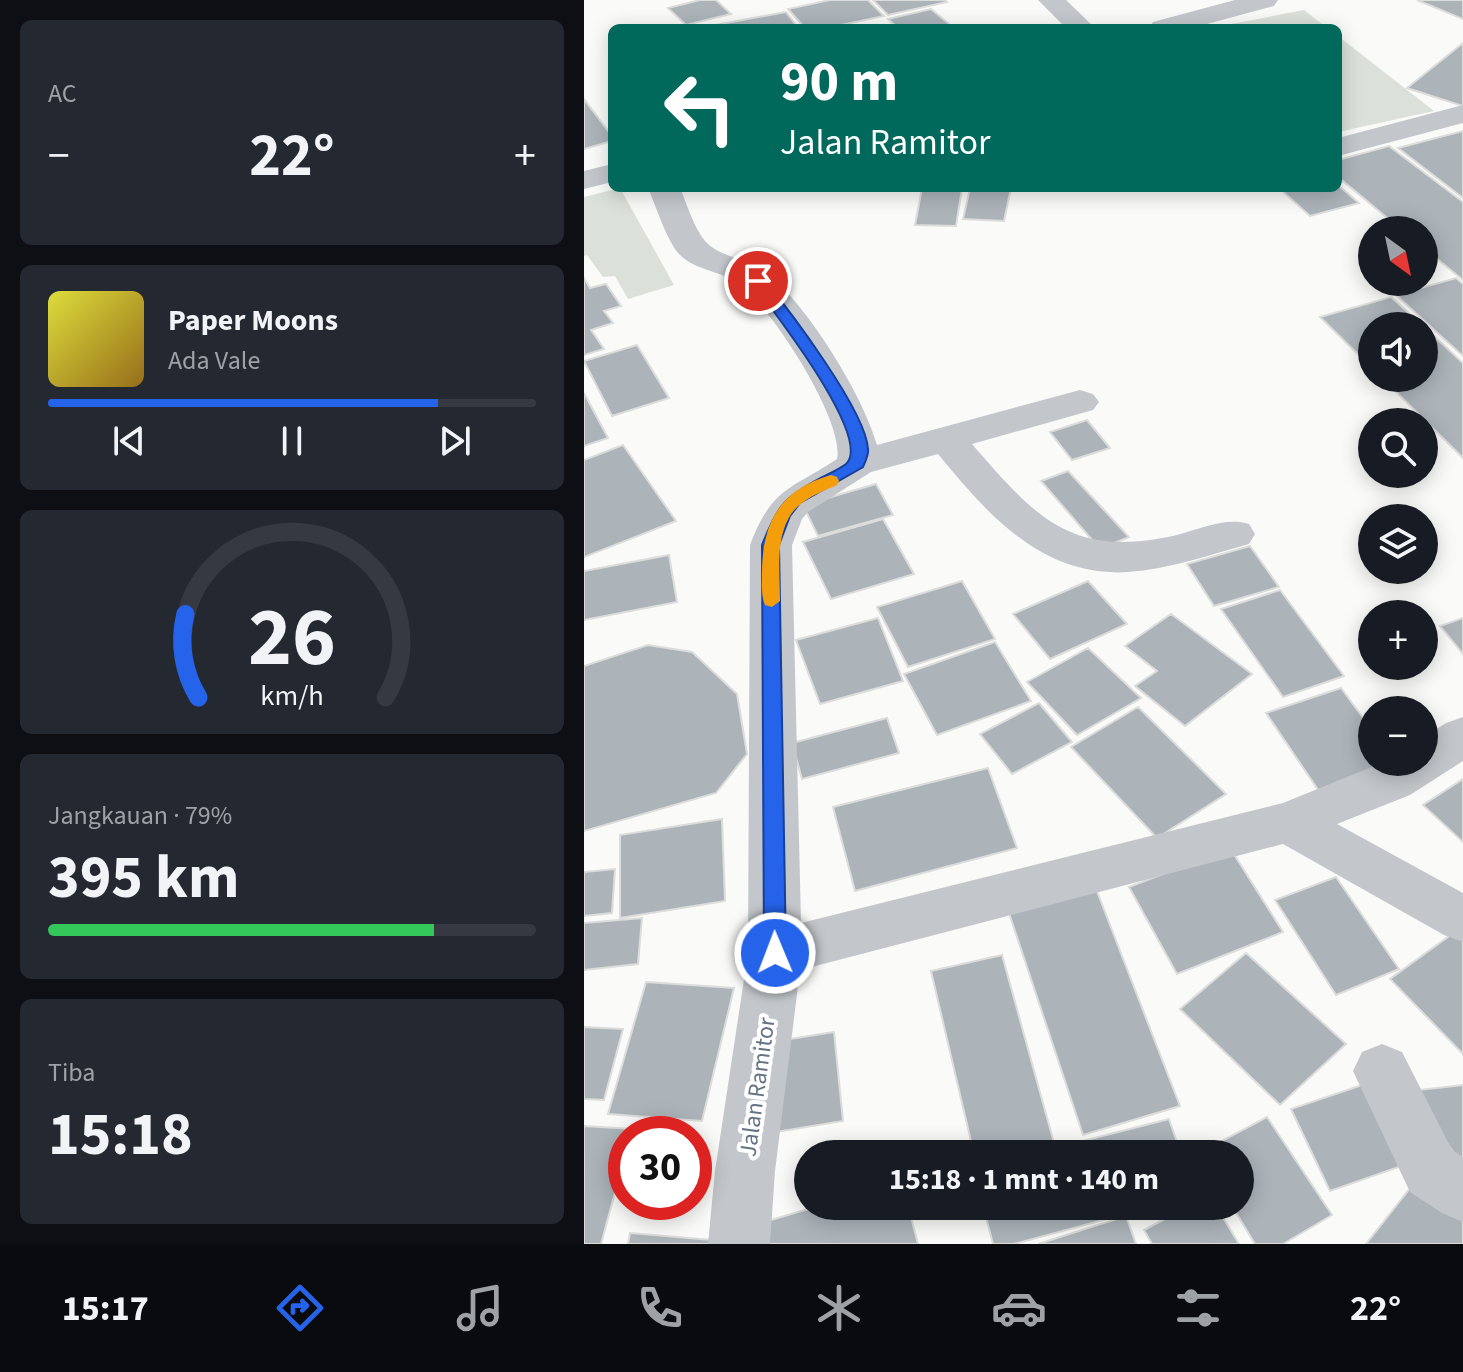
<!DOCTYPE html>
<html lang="id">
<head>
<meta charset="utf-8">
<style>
  body { margin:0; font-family:"Source Sans 3",sans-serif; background:#242831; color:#f1f3f6; height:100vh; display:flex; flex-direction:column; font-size:30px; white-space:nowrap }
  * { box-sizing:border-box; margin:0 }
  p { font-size:26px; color:#9ea1a6 }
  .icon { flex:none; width:44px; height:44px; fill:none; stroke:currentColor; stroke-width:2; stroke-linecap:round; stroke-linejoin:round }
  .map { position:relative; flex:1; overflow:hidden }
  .drawer { display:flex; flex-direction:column; gap:20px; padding:20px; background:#0d0f14; width:584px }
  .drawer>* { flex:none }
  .banner { position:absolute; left:24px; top:24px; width:734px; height:168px; border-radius:12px; box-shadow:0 4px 20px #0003; background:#00695c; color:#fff; overflow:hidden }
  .needle { width:52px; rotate:147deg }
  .buttons { position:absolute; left:774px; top:216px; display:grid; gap:16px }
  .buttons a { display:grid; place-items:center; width:80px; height:80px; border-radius:50%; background:#171b24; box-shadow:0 4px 20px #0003; font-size:40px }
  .speed { position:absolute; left:24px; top:1116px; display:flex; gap:16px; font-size:40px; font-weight:700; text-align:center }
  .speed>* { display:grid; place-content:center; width:104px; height:104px; border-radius:50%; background:#171b24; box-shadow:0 4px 20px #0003; line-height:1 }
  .speed .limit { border:12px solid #d22; background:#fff; color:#111 }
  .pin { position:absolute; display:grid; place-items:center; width:68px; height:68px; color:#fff; margin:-34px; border:4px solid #fff; border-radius:50%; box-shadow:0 2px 8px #0007 }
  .me { position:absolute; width:88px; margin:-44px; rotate:359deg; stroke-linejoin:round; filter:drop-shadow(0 0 6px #0008) }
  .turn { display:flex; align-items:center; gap:28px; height:168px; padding:0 40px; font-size:36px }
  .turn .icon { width:104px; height:104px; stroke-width:2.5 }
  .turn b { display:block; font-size:56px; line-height:68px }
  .big { font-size:60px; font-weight:700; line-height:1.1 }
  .drawer .widget { flex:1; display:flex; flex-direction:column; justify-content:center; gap:12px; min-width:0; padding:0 28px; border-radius:12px; background:#242831 }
  .drawer .dial { align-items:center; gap:0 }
  .dial svg { height:208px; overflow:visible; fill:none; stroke:#363941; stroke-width:7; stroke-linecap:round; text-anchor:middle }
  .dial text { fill:#f1f3f6; stroke:none }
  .song { display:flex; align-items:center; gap:24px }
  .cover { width:96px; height:96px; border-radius:12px; background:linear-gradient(135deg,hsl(60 70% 55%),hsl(40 70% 35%)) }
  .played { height:8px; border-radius:4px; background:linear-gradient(90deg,#2563eb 80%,#363941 80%) }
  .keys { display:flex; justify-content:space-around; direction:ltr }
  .heat { display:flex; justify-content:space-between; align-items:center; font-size:44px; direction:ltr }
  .charge { height:12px; border-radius:6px; background:linear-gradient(90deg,#34c759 79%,#363941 0) }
  .trip { position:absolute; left:210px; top:1140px; width:460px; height:80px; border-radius:40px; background:#171b24; box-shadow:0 4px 20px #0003; font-weight:700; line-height:80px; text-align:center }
  .menu { display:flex; height:128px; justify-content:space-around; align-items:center; background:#090b0e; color:#9ea1a6 }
  .menu .icon { width:56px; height:56px }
  .menu .active { color:#2563eb }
  .menu b { font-size:36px; color:#f1f3f6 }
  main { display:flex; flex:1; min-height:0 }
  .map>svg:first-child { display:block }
  .green { fill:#dbe1d9 }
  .building { fill:#acb4ba; stroke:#dcdcda; stroke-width:2 }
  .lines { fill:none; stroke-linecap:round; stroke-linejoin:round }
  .minor { fill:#c3c7cb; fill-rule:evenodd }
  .route { fill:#2563eb; stroke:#184099; stroke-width:2 }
  .slow { fill:#f59e0b }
  .labels { text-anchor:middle; stroke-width:8; stroke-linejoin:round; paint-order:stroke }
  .street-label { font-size:24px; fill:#657482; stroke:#fff }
</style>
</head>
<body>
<main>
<section class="drawer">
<div class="widget"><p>AC</p>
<div class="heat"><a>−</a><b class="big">22°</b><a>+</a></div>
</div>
<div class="widget">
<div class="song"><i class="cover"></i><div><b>Paper Moons</b><p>Ada Vale</p></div></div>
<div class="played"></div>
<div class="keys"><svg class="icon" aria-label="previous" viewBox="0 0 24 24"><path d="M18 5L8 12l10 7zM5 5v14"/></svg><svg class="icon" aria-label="pause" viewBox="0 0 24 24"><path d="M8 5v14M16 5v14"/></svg><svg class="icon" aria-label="next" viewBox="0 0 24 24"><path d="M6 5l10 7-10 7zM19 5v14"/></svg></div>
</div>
<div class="widget dial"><svg viewBox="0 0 100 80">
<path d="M14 69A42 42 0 1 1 86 69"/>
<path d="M14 69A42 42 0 0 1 9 37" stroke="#2563eb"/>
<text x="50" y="56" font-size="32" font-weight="700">26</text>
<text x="50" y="72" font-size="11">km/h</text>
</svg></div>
<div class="widget"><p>Jangkauan · 79%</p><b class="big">395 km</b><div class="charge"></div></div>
<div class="widget"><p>Tiba</p><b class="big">15:18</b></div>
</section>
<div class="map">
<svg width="879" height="1244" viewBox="0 0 879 1244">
  <rect width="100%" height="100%" fill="#fafaf8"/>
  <path class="green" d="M 720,10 L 743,28 L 627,28 Z
    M 754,36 L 850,111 L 754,132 Z
    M 36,188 L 90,285 L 44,299 L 31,276 L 19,277 L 3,255 L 0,256 L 0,197 Z"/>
  <path class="building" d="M 116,0 L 132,0 L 147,14 L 102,25 L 84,8 Z
    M 246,0 L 284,0 L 300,16 L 243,28 L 221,28 L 204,9 Z
    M 289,0 L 361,0 L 363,2 L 304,15 Z
    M 833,0 L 879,0 L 879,19 Z
    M 347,9 L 370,28 L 314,28 L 304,19 Z
    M 202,12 L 214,28 L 115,28 Z
    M 879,43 L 879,106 L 823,88 Z
    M 0,99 L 28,136 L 28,141 L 0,149 Z
    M 879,131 L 879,198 L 814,148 Z
    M 805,146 L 879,202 L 879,280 L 840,248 L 840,230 L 818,230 L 754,177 L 754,160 Z
    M 754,185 L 775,203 L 726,216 L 695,188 L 754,188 Z
    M 338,188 L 378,188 L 372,226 L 331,225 Z
    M 386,188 L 427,188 L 420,221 L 379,219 Z
    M 0,278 L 6,288 L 22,284 L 37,306 L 20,311 L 29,323 L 7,330 L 20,349 L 0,355 Z
    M 872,278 L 879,284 L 879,356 L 812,295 Z
    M 807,297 L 839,326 L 788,326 L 788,368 L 736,317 Z
    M 840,327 L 879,363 L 879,458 L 798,378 L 840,378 Z
    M 53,345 L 85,398 L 28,416 L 0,361 Z
    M 0,393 L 24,438 L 0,446 Z
    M 503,420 L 526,448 L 488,460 L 466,432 Z
    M 39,445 L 92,521 L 0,557 L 0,460 Z
    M 484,471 L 545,537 L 516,549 L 457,481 Z
    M 292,484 L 309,515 L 234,536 L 219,505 Z
    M 299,519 L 330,574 L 247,599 L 219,542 Z
    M 666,546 L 695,587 L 630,606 L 603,564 Z
    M 85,555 L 93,602 L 0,620 L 0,571 Z
    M 378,581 L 411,639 L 324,667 L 293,607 Z
    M 504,581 L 543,624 L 466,659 L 429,614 Z
    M 696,590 L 760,676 L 699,697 L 637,609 Z
    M 587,614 L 668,674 L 601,726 L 551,686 L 573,671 L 541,646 Z
    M 294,618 L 319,681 L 236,704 L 212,640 Z
    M 879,618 L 879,654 L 856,626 Z
    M 411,642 L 447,701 L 353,735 L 320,674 Z
    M 64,645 L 108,652 L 153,694 L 163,754 L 132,793 L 0,831 L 0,666 Z
    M 504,648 L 557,698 L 493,735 L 443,682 Z
    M 757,688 L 788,730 L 788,762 L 812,762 L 739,797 L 682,713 Z
    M 455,703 L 488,742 L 428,774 L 396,734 Z
    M 554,707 L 642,794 L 573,838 L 487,747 Z
    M 303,718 L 315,753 L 218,779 L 208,743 Z
    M 404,768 L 433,848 L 271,891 L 249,807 Z
    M 879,779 L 879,842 L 839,805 Z
    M 138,819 L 141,901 L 36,918 L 36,835 Z
    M 646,848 L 699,932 L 593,974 L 545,887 Z
    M 31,869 L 28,913 L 0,916 L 0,872 Z
    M 752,877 L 815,969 L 752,995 L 691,900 Z
    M 509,881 L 596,1106 L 499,1135 L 422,904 Z
    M 58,918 L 54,964 L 0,970 L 0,923 Z
    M 879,926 L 879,1054 L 806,979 Z
    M 662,953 L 762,1044 L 696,1105 L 596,1009 Z
    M 418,955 L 470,1143 L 428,1154 L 390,1154 L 347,971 Z
    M 62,982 L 150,988 L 118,1121 L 24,1114 Z
    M 0,1027 L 39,1029 L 20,1100 L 0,1099 Z
    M 250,1032 L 259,1121 L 186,1133 L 181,1043 Z
    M 787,1082 L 829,1162 L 746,1191 L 707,1109 Z
    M 879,1085 L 879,1166 L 826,1091 Z
    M 683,1117 L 748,1215 L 699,1244 L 671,1244 L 648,1206 L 656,1206 L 656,1154 L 615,1153 Z
    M 585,1119 L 597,1154 L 448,1154 Z
    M 0,1126 L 48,1129 L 47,1134 L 42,1134 L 42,1152 L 17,1244 L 0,1244 Z
    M 838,1173 L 879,1206 L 879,1244 L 782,1244 Z
    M 234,1206 L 324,1206 L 334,1244 L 174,1244 L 170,1225 Z
    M 399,1206 L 571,1206 L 430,1244 L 409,1244 Z
    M 605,1206 L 632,1206 L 655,1244 L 568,1244 L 560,1230 Z
    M 542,1216 L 552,1244 L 454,1244 Z
    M 46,1233 L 140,1241 L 140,1244 L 44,1244 Z"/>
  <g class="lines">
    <path class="minor" d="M 454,0 L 482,0 L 511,28 L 482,28 Z
      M 651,0 L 694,0 L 690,6 L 608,28 L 565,28 L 569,22 Z
      M 879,105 L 879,123 L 754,156 L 754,138 Z
      M 28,164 L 28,182 L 0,189 L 0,171 Z
      M 64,188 L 96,188 C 103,204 111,231 123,243 C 139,259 167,258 184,273 C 225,309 278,393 293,445 L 496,390 L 509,394 L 515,402 L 509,410 L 388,444 C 453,519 488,559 593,535 C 617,529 641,517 665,524 L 671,534 L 665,544 C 626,555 585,569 544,572 C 459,578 403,514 354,454 L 287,472 L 224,512 L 218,519 L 208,545 L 217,923 L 699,803 L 800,762 L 840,762 L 840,737 L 862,723 L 879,717 L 879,761 L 826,795 L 753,824 L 879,893 L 879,942 L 860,935 L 699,844 L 216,970 L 191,1171 L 186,1244 L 124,1244 L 131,1171 L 164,953 L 166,545 C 188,487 206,490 253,459 C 261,421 188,309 157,285 C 139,271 112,271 96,255 C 83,242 72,206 64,188 Z
      M 798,1044 L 818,1052 L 868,1150 L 879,1157 L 879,1222 L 858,1213 L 826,1192 L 769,1071 L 778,1052 Z"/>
  </g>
  <path class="route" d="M 174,277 L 179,278 C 205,310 282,411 284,449 C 285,455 281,462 279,467 L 216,503 L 206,516 L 195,545 L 202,953 L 199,960 L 191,963 L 183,960 L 180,953 L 178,545 C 193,507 199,498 235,479 C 244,474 254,470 262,464 C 290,438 186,307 167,281 Z"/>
  <path class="slow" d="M 247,475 L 253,477 L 255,481 L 253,485 C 242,490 228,495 218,503 C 189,524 196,570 196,601 L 188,607 L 181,605 C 177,596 178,585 178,574 C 178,523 195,490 247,475 Z"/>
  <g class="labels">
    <g class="street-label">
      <text transform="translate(173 1087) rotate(-82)" y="8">Jalan Ramitor</text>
    </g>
  </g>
</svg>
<div class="buttons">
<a><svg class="needle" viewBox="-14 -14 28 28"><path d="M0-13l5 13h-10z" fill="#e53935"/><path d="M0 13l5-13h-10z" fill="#9ea1a6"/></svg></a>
<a><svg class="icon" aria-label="sound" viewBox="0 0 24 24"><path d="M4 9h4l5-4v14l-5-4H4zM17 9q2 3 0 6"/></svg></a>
<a><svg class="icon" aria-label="search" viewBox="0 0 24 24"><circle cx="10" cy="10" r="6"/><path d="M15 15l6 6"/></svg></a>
<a><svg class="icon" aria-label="layers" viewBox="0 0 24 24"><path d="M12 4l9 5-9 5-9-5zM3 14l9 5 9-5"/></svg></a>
<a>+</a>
<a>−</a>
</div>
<div class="speed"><div class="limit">30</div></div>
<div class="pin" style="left:174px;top:281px;background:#d93025"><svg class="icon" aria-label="arrive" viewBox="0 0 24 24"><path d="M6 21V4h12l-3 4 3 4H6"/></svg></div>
<svg class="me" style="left:191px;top:953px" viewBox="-20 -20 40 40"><circle r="17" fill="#2563eb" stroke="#fff" stroke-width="3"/><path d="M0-11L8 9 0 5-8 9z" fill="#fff"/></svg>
<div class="trip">15:18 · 1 mnt · 140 m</div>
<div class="banner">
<div class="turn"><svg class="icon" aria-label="left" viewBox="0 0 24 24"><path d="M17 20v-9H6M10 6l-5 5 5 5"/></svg><div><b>90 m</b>Jalan Ramitor</div></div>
</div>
</div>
</main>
<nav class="menu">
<b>15:17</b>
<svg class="icon active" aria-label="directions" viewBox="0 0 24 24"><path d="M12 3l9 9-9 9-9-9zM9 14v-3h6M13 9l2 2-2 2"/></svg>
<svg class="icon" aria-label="music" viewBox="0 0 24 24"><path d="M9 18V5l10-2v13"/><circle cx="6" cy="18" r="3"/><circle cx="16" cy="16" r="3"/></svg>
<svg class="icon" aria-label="phone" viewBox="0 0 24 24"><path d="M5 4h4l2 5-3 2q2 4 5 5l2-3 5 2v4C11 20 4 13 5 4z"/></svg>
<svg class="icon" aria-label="climate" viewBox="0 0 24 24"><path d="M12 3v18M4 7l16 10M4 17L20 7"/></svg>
<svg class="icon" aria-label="car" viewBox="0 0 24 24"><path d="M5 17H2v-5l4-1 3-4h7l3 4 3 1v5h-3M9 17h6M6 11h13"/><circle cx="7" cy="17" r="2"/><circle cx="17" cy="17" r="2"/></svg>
<svg class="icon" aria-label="filters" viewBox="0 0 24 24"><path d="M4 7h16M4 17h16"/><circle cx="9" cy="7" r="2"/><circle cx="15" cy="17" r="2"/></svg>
<b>22°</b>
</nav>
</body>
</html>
